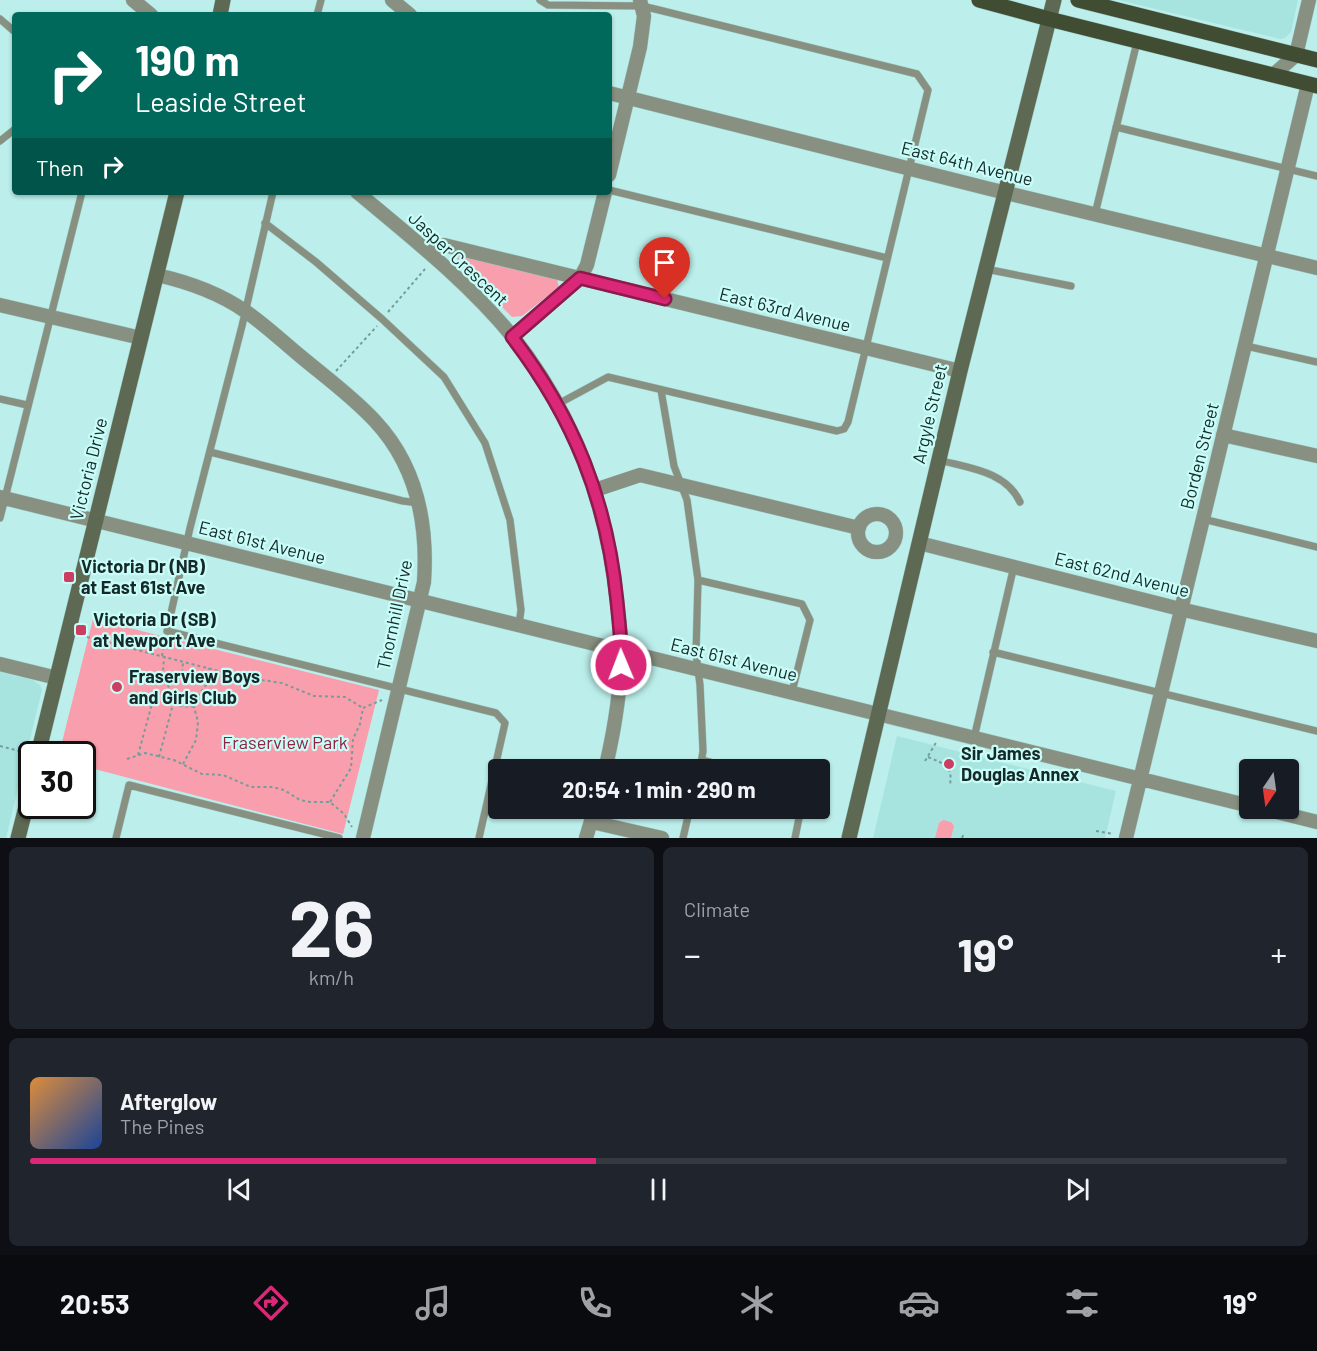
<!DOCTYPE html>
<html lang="en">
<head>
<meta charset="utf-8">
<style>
  body { margin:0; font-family:Barlow,sans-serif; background:#20242c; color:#f1f3f6; height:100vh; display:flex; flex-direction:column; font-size:22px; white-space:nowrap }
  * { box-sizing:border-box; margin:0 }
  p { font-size:20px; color:#9ea1a6 }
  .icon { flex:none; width:33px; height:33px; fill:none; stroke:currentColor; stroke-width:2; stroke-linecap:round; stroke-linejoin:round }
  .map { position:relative; height:838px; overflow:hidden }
  .panel { display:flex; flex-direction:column; gap:9px; padding:9px; background:#0d0f14; flex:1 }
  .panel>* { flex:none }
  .banner { position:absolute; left:12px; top:12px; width:600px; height:183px; border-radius:6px; box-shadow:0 2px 4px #0004; background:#00695c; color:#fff; overflow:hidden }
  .needle { width:39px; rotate:193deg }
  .controls { position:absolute; left:1239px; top:759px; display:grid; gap:12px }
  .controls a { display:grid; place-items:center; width:60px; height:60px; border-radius:6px; background:#171b24; box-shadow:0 2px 4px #0004; font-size:30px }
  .speed { position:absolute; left:18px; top:741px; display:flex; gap:12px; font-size:30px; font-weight:700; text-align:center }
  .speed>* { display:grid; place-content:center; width:78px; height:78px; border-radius:50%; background:#171b24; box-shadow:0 2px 4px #0004; line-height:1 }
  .speed .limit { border:3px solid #111; border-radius:9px; background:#fff; color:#111 }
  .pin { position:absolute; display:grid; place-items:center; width:51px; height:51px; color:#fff; margin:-62px -26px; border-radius:50% 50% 50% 0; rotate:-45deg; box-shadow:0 0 6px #0007 }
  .pin .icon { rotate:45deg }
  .me { position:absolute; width:66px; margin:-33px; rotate:359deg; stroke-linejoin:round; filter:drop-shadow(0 0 4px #0008) }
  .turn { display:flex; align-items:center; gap:21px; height:126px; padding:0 24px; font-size:27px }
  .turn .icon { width:78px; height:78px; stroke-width:2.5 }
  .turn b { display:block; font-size:42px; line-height:51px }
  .then { display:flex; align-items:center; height:57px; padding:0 24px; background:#0003; gap:12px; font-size:22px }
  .big { font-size:45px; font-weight:700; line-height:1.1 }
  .panel .widget { flex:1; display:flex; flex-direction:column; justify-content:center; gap:9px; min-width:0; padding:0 21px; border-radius:9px; background:#20242c }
  .panel .dial { align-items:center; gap:0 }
  .dial b { font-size:78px; line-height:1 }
  .song { display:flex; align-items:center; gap:18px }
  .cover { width:72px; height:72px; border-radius:9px; background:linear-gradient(135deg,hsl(30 70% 55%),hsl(220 70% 35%)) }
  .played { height:6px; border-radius:3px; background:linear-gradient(90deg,#db2777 45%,#363941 45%) }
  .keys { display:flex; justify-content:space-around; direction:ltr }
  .heat { display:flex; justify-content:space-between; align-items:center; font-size:33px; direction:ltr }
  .panel .tiles { flex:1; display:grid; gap:9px; grid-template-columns:1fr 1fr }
  .widget:last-child { grid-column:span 2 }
  .trip { position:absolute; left:488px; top:759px; width:342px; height:60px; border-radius:6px; background:#171b24; box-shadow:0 2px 4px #0004; font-weight:700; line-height:60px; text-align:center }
  .tab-bar { display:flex; height:96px; justify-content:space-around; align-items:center; background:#090b0e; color:#9ea1a6 }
  .tab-bar .icon { width:42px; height:42px }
  .tab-bar .active { color:#db2777 }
  .tab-bar b { font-size:27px; color:#f1f3f6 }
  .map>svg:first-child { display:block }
  .built { fill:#a7e4df }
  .green { fill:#f99eac }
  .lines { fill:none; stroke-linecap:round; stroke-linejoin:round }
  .lane-casing { stroke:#9ecbc8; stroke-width:8 }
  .street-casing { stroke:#9ecbc8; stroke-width:15 }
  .secondary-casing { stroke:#9ecbc8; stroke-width:16 }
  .primary-casing { stroke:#9ecbc8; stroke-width:16 }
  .path { stroke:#779d9a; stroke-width:2; stroke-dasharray:3 3; stroke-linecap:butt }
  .lane { stroke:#889081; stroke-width:7 }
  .street { stroke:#889081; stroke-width:14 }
  .secondary { stroke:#5e6953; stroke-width:15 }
  .primary { stroke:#404d33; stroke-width:15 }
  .route-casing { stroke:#8e194d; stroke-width:15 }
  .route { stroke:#db2777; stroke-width:10 }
  .poi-dot { fill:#cc3d61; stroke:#c9fdf8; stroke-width:2 }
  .labels { text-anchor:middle; stroke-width:4.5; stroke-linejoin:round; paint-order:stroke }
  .street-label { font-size:18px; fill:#152928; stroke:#c9fdf8 }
  .poi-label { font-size:18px; font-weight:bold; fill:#152928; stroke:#c9fdf8; text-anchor:start }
  .park-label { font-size:18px; fill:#8f223f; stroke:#c9fdf8 }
</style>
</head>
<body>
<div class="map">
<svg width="1317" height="838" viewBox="0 0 1317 838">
  <rect width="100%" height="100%" fill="#bcefeb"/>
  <path class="built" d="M 1118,0 L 1298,0 L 1291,32 L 1285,38 L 1280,39 Z
    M 0,672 L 33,680 L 40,685 L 42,690 L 6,838 L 0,838 Z
    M 897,736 L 1116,791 L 1105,838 L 873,838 Z"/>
  <path class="green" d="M 462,255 L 557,279 L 559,287 L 522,316 L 512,317 L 458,263 L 457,258 Z
    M 93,619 L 379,690 L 343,834 L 83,766 L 82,754 L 59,754 Z
    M 943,820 L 951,822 L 954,826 L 951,838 L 935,838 L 939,823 Z"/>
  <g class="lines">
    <g class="lane-casing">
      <path id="lane" d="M 540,0 L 548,5 L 642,6 L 659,10 L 917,74 L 928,90 L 848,422 L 844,429 L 837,431 L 608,377 L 558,404
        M 317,15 L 321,0
        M 0,19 L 15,32
        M 1116,127 L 1317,176
        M 0,141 L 15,129
        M 609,190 L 887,258
        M 273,192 L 242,326 L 190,528 L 167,631 L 496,713 L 505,723 L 479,838
        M 1095,214 L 1137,42
        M 265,223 L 316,262 L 382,319 L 444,377 L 485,443 L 510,520 L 521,610 L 519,625
        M 986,269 L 1071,286
        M 1246,346 L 1317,362
        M 661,390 L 674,466 L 687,500 L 698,580 L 696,654 L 700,685 L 703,751 L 700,770
        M 0,399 L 27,405
        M 210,452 L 403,501 L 419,503
        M 939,460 C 968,468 1006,471 1020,502
        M 0,518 L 82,192
        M 1203,519 L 1317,547
        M 698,580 L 802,604 L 810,620 L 792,692
        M 993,652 L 1317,731
        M 974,738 L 1014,566
        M 702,760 L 740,770
        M 116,838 L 129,785 L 339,838
        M 683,838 L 690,808
        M 795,838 L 801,808"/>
    </g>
    <g class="street-casing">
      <path id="street" d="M 133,0 L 151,15
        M 392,0 L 410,15
        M 1273,75 L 1296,55 L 1309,0
        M 609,93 L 990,189 L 1317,268
        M 609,175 L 640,47 L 644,16 L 640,0
        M 357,192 C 412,238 468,282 513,337 C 574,414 607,506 617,603 C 619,620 622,637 621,653 C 621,691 614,732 605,770
        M 427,251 L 444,245 L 960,371
        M 157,275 C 188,282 219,293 245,311 C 264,324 281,340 299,355 C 324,376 352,396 375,421 C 417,466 428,523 424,582 L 363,838
        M 0,305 L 141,338
        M 512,337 L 580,278 L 587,265 L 605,192
        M 1223,435 L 1317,456
        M 595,490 L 640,475 L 859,528
        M 0,497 L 1250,806
        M858 533a19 19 0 1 1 38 0a19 19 0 1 1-38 0Z
        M 919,543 L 1180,609 L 1317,641
        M 0,664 L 57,678
        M 1261,808 L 1317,822
        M 592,822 L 662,838
        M 586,838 L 595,808
        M 1126,838 L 1308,84"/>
    </g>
    <g class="secondary-casing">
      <path id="secondary" d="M 220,15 L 223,0
        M 38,754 L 177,192
        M 18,838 L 32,783
        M 849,838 L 960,371 L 1054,0"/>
    </g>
    <g class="primary-casing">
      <path id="primary" d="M 979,0 L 1049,19 L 1317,86
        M 1078,0 L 1317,60"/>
    </g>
    <path class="path" d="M 388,312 L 425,269
      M 336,371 L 377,326
      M 87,637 L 242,677 L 282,683 L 314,696 L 345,697 L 363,708
      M 135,649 L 163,639
      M 162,656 L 165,641
      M 170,684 L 182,676 L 183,661
      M 363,708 L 382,700
      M 0,746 L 19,751
      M 138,755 L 153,700 L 180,706 L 194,707
      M 159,757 L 173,704 C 169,698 171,692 168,685 C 164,672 161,672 165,657
      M 928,757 C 944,764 953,765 950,785
      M 127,759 L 145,753 L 174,760 L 202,774 L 223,775 L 251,787 L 273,787 L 284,790 L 300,800 L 310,802 L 330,802 L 344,814 L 352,827
      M 925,761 L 937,741
      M 183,764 L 196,740 L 198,722 L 194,707 L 198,696 L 207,684 L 209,668
      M 330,802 L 351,768 L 353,739 L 360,724 L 363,708
      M 1096,831 L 1113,834
      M 962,838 L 964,833"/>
    <use href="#lane" class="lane"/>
    <use href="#street" class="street"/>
    <use href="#secondary" class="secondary"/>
    <use href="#primary" class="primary"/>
  </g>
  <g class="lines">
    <g class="route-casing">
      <path id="route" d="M 621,665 C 622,644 619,623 617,601 C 607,500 574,418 512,337 L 580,278 L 665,299"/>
    </g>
    <use href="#route" class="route"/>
  </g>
  <g class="poi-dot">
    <rect x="63" y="571" width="12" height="12" rx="3"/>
    <rect x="75" y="624" width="12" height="12" rx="3"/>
    <circle cx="117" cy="687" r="6"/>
    <circle cx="949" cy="764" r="6"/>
  </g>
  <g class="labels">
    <g class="street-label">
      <text transform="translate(967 164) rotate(14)" y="6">East 64th Avenue</text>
      <text transform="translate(458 259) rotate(43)" y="6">Jasper Crescent</text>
      <text transform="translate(785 310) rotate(14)" y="6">East 63rd Avenue</text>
      <text transform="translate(930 414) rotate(-77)" y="6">Argyle Street</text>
      <text transform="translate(1200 456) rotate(-76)" y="6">Borden Street</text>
      <text transform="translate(89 469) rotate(-76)" y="6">Victoria Drive</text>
      <text transform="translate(262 543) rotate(14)" y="6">East 61st Avenue</text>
      <text transform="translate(1122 575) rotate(14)" y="6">East 62nd Avenue</text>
      <text transform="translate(395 615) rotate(-78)" y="6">Thornhill Drive</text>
      <text transform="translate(734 660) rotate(14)" y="6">East 61st Avenue</text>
    </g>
    <g class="poi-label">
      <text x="81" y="573">Victoria Dr (NB)<tspan x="81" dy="21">at East 61st Ave</tspan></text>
      <text x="93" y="626">Victoria Dr (SB)<tspan x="93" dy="21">at Newport Ave</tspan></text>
      <text x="129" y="683">Fraserview Boys<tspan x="129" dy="21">and Girls Club</tspan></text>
      <text x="961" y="760">Sir James<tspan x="961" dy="21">Douglas Annex</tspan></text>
    </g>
    <g class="park-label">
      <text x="285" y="749">Fraserview Park</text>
    </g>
  </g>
</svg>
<div class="controls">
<a><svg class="needle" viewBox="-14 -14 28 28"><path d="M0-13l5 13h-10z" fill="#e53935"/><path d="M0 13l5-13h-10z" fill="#9ea1a6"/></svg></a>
</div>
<div class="speed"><div class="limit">30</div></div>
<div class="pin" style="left:665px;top:299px;background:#d93025"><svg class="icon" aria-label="arrive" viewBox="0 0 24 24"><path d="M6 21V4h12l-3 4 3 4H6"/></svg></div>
<svg class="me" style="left:621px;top:665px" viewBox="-20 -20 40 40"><circle r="17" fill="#db2777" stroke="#fff" stroke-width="3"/><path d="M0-11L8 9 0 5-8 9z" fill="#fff"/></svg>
<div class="trip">20:54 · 1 min · 290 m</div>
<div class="banner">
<div class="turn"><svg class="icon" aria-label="right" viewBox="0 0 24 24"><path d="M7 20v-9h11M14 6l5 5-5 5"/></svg><div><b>190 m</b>Leaside Street</div></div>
<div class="then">Then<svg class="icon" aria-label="right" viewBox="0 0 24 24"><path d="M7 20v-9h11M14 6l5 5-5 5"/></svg></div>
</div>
</div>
<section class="panel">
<div class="tiles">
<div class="widget dial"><b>26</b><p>km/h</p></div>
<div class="widget"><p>Climate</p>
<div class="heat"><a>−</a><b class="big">19°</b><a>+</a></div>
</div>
<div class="widget">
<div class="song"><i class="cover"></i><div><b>Afterglow</b><p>The Pines</p></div></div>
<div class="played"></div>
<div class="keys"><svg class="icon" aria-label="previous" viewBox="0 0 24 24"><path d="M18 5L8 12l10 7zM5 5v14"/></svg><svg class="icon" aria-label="pause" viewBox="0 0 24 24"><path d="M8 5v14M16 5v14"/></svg><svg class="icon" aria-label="next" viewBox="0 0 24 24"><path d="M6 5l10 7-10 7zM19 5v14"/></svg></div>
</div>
</div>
</section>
<nav class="tab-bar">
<b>20:53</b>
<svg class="icon active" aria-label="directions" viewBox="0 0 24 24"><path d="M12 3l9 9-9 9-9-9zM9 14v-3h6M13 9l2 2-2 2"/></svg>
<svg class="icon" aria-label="music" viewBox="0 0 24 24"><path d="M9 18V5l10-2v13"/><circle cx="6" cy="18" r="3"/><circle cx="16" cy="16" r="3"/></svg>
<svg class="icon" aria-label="phone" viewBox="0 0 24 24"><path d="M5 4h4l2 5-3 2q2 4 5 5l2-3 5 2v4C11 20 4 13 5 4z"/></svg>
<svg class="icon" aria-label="climate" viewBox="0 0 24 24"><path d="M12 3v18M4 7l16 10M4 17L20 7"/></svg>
<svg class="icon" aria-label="car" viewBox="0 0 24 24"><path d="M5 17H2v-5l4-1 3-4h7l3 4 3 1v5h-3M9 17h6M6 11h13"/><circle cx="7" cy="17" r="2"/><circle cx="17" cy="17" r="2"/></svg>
<svg class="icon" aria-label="filters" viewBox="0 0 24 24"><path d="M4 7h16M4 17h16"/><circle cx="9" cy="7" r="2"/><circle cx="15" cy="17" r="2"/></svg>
<b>19°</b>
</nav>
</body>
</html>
